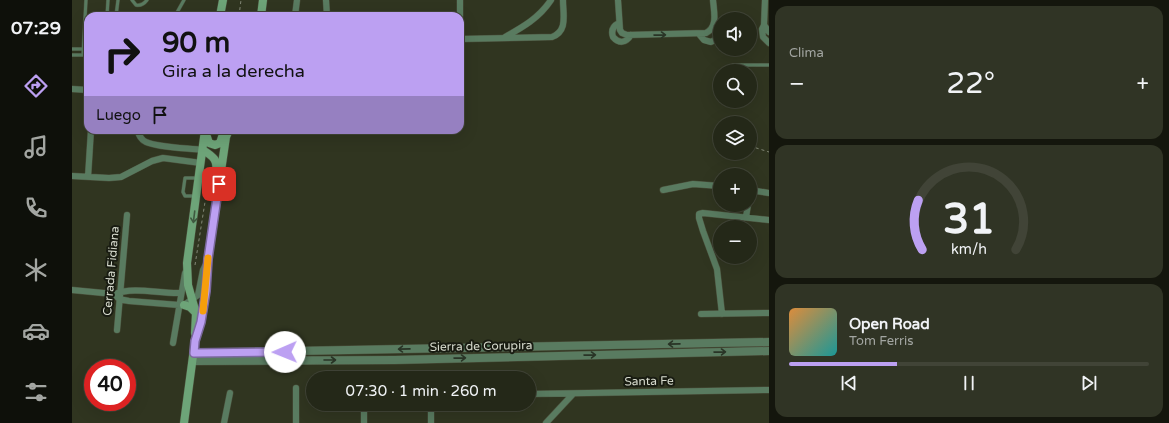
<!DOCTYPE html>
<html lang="es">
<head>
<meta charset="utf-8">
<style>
  body { margin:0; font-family:"Varela Round",sans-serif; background:#303425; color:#f1f3f6; height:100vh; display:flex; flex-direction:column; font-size:15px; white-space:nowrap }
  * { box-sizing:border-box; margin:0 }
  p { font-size:13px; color:#a3a6a2 }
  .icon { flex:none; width:22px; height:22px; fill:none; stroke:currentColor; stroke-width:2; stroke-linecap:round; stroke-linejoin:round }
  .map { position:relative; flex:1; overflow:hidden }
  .side { display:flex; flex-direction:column; gap:6px; padding:6px; background:#14160d; width:400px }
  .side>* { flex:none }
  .guide { position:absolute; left:12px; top:12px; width:380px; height:122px; border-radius:12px; box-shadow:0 4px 16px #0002,0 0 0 1px #414437; background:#bca0f2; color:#111; overflow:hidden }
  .controls { position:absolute; left:641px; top:12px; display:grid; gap:8px }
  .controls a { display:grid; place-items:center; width:44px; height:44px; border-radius:50%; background:#242818; box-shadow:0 4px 16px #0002,0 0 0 1px #414437; font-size:20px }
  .speed { position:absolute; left:12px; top:359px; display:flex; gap:8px; font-size:20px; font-weight:700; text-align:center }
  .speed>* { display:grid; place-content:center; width:52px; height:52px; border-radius:50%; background:#242818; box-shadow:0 4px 16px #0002,0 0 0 1px #414437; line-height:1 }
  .speed .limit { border:6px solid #d22; background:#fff; color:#111 }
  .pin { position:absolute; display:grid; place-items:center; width:34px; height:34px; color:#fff; margin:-17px; border-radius:8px; box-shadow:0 2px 6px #0006 }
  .me { position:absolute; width:44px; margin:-22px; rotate:269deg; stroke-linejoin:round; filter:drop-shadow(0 0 3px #0008) }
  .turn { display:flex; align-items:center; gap:14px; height:84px; padding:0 12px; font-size:18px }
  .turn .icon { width:52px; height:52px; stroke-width:2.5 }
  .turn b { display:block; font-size:28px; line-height:34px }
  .then { display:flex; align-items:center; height:38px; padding:0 12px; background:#0003; gap:8px; font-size:15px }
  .big { font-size:30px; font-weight:600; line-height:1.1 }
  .side .tile { flex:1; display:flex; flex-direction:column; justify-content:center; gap:6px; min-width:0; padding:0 14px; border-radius:12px; background:#303425 }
  .side .dial { align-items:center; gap:0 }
  .dial svg { height:104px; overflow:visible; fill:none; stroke:#414437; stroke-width:7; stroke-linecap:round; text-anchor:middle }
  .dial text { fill:#f1f3f6; stroke:none }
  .song { display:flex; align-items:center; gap:12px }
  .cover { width:48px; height:48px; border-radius:6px; background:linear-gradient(135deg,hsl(30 70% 55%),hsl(180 70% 35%)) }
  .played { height:4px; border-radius:2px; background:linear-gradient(90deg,#bca0f2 30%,#414437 30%) }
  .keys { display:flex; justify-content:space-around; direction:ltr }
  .heat { display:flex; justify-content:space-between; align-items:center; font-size:22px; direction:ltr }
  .trip { position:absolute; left:234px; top:371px; width:230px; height:40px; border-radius:20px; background:#242818; box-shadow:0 4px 16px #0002,0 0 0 1px #414437; font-weight:600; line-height:40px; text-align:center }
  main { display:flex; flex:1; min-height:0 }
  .menu { display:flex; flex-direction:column; width:72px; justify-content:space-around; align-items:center; background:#0e100a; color:#a3a6a2 }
  .menu .icon { width:28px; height:28px }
  .menu .active { color:#bca0f2 }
  .menu b { font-size:18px; color:#f1f3f6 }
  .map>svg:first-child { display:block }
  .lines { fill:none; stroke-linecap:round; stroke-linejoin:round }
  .service-casing { stroke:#4b503c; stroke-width:4 }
  .minor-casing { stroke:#4b503c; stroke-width:7 }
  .tertiary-casing { stroke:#4b503c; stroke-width:9 }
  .secondary-casing { stroke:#4b503c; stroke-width:9 }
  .path { stroke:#848978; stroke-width:1; stroke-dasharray:3 3; stroke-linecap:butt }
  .service { stroke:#597b60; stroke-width:3 }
  .minor { stroke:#597b60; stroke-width:6 }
  .tertiary { stroke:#597b60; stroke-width:8 }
  .secondary { stroke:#6da478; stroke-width:8 }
  .oneway { stroke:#293426 }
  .oneway2 { stroke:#3f5940 }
  .route-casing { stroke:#7a689d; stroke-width:10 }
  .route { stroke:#bca0f2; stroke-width:7 }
  .slow { stroke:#f59e0b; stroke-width:7 }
  .labels { text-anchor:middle; stroke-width:4; stroke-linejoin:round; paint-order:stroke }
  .street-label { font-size:12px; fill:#d7dbce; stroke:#191c12 }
</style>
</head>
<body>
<main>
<nav class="menu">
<b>07:29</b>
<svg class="icon active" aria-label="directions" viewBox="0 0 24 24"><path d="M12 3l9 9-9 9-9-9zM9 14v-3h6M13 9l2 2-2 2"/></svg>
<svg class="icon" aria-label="music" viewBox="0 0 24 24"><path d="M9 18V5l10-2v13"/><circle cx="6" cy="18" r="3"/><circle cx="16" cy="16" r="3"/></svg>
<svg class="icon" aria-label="phone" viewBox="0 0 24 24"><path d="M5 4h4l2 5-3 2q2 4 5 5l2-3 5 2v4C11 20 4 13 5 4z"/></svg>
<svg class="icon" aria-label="climate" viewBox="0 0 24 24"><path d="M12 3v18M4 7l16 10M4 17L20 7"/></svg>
<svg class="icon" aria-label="car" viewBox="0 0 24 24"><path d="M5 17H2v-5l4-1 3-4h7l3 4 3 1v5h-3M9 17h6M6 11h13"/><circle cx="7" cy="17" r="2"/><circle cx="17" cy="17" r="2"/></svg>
<svg class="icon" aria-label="filters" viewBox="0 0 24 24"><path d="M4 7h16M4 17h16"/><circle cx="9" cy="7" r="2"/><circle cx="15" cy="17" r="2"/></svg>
</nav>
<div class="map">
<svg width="697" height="423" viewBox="0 0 697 423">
  <rect width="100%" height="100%" fill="#303520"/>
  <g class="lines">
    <g class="service-casing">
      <path id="service" d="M 60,0 L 64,5 C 69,6 72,4 75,0
        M 35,16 L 36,0
        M 44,16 L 46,0
        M 103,16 L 112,0
        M 0,49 L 16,49
        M 0,55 L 16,55
        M 11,55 L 14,0
        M 655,71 L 661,65 L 697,65
        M 124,196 L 113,196 L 111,192 L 113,178 L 125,178"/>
    </g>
    <g class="minor-casing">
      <path id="minor" d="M 254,0 L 255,16
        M 546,0 L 548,30 L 550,33 L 555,35 L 634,33 C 646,27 642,12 641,0
        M 693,0 L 692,25 L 697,32
        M 223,16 L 225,0
        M 388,16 L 388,0
        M 547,23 C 541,26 539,31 541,37 C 547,44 554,43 559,35
        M 692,25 L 690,29 L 691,37 L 697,43
        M 627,34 L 632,40 L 639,42 L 646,38 L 648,32
        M 433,37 C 451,27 467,18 479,0
        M 388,39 L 480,37 C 496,31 491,15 491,0
        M 0,89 L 16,90
        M 65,130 C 67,135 69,140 74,142 C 88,148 116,148 131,150
        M 0,176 L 37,178 L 49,177 L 80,161 L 91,158 L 129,163
        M 16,177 L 19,130
        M 591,190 L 621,184 L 648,186
        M 678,190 L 697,193
        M 674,217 L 676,205
        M 0,290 L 42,294 C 63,286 87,294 109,293
        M 42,294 L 47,299 L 57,301 L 107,305 L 112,305 L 126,295 L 131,270 L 134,264
        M 629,314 L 697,313
        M 650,314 L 645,269 L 631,231 L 627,218 L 627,214 L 631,213 L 697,220
        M 45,330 L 55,215
        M 101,343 L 113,273
        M 457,394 L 697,390
        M 359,404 L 359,423
        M 152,423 L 158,393
        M 224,423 L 224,388
        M 292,423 L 292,404
        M 474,423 L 501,394"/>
    </g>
    <g class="tertiary-casing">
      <path id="tertiary" d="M 122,353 L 697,342
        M 121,361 L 323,360 L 697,351"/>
    </g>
    <g class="secondary-casing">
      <path id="secondary" d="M 148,16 L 151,0
        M 189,16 L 191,0
        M 134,134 L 137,143 L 143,145 L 148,143 L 151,134
        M 131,150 C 142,157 146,160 144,173
        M 112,305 L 118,307 L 124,313
        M 123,333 L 124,313 L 116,285 L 115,263 L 133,130
        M 112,423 L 123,341 L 129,322 L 134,291 L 136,259 L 154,137 L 157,130"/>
    </g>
    <path class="path" d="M 167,16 L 169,0
      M 678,146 L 697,152
      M 123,265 L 137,177"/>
    <use href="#service" class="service"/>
    <use href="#minor" class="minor"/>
    <use href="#tertiary" class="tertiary"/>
    <use href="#secondary" class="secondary"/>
  </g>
  <defs><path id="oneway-shaft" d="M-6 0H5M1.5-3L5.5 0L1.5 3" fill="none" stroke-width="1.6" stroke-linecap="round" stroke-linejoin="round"/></defs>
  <g class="oneway">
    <use href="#oneway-shaft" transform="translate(588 35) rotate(-1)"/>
    <use href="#oneway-shaft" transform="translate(602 344) rotate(179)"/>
    <use href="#oneway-shaft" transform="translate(332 349) rotate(179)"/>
    <use href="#oneway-shaft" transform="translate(648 352) rotate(-1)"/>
    <use href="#oneway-shaft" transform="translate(518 355) rotate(-1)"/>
    <use href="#oneway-shaft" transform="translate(388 358) rotate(-1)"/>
    <use href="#oneway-shaft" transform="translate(258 360)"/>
  </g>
  <use class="oneway2" href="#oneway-shaft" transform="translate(122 217) rotate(97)"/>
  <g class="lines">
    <g class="route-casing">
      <path id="route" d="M 147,184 L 136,259 L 134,291 L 129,322 L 123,341 L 122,353 L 213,352"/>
    </g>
    <use href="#route" class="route"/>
    <path class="slow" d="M 131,311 L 136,258"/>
  </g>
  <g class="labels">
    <g class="street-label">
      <text transform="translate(39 271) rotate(-85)" y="4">Cerrada Fidiana</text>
      <text transform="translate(409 346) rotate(-1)" y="4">Sierra de Corupira</text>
      <text transform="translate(577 381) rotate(-1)" y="4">Santa Fe</text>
    </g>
  </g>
</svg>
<div class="controls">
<a><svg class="icon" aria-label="sound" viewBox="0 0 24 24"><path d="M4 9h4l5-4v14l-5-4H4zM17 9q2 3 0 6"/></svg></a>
<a><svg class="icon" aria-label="search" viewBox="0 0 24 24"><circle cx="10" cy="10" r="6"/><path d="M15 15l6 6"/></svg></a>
<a><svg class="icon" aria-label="layers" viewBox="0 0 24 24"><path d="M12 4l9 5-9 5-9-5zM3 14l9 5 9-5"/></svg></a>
<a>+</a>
<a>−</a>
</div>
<div class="speed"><div class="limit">40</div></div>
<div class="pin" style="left:147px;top:184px;background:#d93025"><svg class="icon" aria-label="arrive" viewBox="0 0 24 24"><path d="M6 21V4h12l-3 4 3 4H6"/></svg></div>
<svg class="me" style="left:213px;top:352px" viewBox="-20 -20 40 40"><circle r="19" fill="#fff"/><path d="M0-13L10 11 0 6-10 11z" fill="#bca0f2"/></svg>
<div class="trip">07:30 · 1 min · 260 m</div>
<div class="guide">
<div class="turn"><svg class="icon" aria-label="right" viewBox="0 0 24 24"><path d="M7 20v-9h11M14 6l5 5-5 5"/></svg><div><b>90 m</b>Gira a la derecha</div></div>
<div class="then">Luego<svg class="icon" aria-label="arrive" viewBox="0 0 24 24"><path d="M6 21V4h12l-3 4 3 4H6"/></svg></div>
</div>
</div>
<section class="side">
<div class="tile"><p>Clima</p>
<div class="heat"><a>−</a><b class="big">22°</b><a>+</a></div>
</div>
<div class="tile dial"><svg viewBox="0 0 100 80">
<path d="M14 69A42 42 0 1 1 86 69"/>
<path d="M14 69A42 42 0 0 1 11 31" stroke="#bca0f2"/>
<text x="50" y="56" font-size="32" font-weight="700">31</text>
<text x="50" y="72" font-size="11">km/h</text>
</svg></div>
<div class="tile">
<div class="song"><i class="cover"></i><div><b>Open Road</b><p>Tom Ferris</p></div></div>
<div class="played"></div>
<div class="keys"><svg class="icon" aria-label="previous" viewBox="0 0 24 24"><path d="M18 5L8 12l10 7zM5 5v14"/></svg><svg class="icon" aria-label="pause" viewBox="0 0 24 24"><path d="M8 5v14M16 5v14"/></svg><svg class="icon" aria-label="next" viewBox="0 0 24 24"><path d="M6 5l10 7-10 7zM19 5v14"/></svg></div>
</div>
</section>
</main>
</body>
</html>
